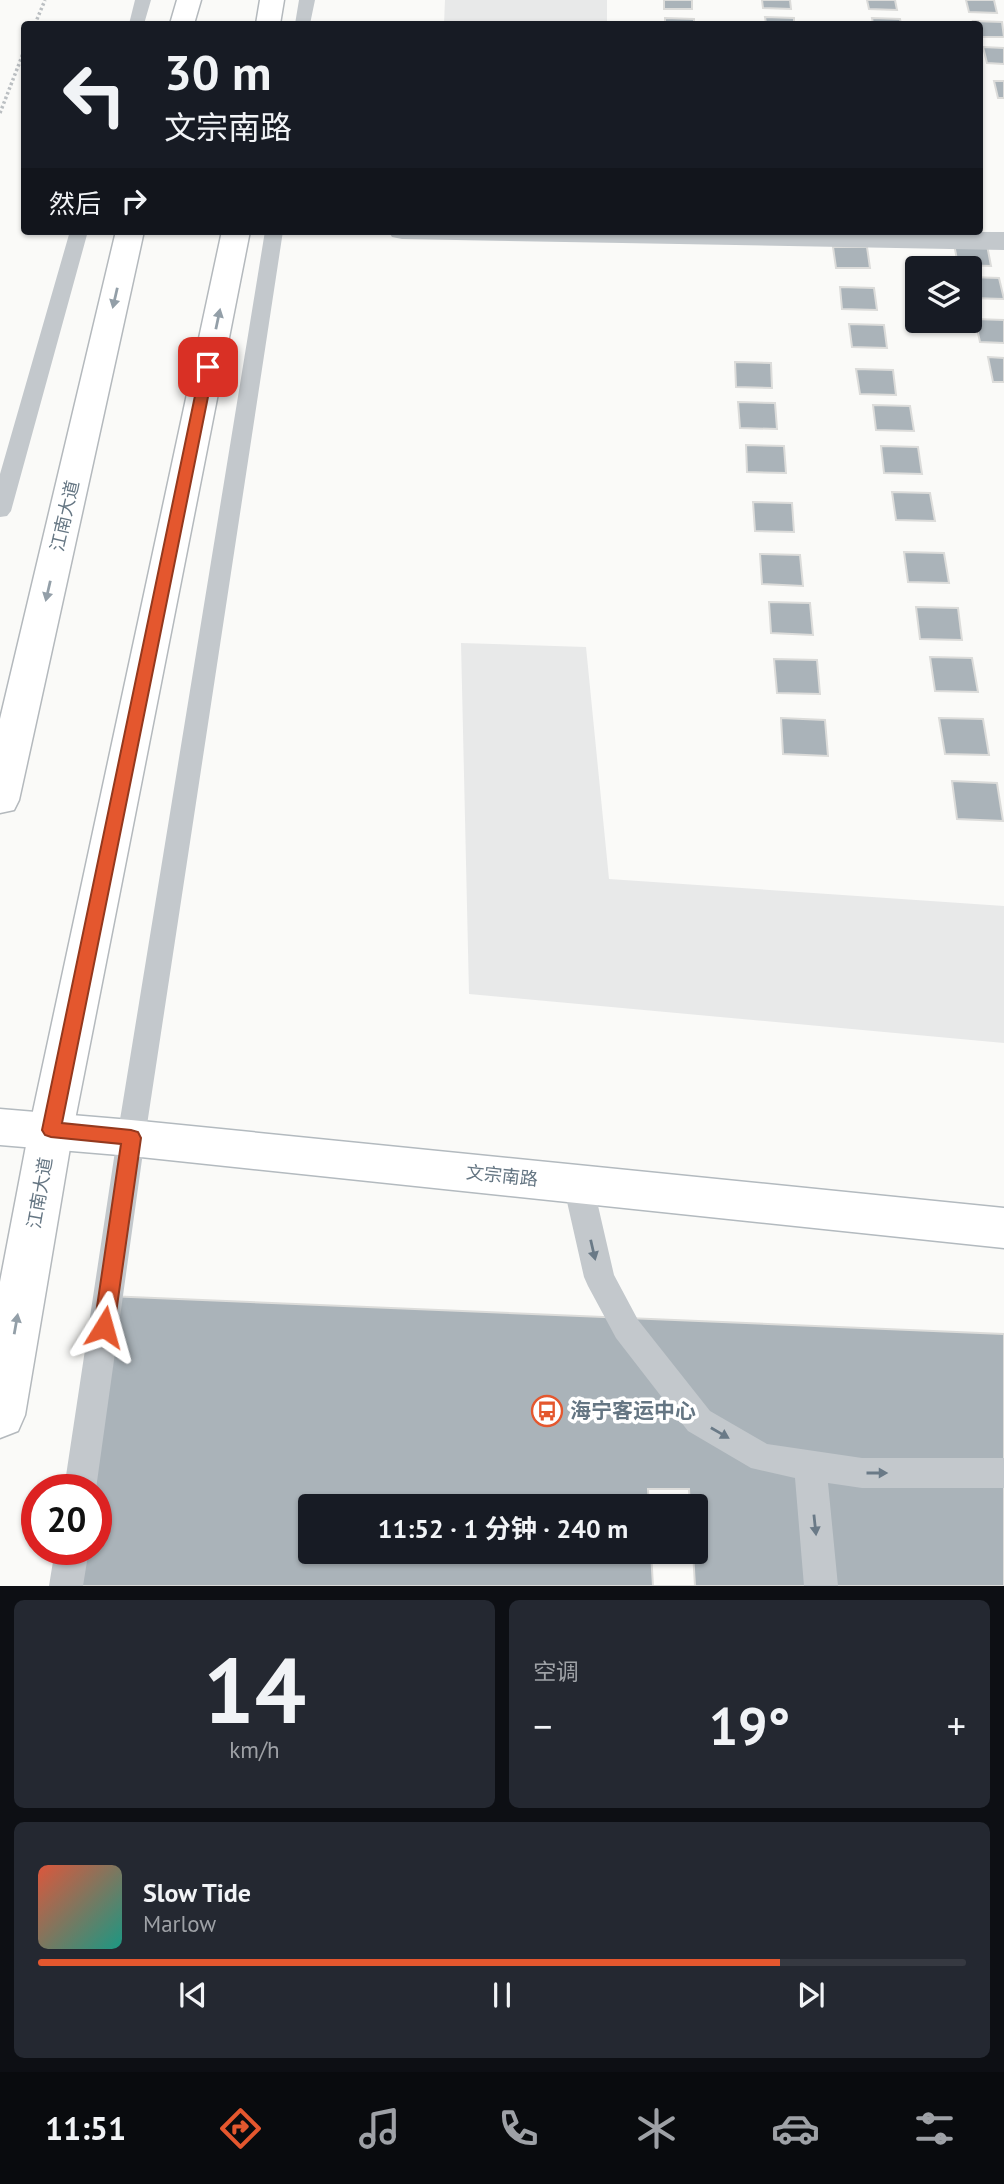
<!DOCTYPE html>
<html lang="zh">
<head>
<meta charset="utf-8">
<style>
  body { margin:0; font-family:"PT Sans","Noto Sans SC",sans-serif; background:#242831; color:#f1f3f6; height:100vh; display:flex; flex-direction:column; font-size:26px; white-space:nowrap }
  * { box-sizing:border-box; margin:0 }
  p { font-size:23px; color:#9ea1a6 }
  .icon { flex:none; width:38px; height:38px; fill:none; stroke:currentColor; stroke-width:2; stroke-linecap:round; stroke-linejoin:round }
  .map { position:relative; height:1586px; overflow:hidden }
  .drawer { display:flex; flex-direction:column; gap:14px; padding:14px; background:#0d0f14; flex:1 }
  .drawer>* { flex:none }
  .banner { position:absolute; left:21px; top:21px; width:962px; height:214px; border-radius:7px; box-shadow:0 2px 5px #0004; background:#171b24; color:#f1f3f6; overflow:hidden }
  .fabs { position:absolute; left:905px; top:256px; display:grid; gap:14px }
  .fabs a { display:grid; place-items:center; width:77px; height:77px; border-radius:7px; background:#171b24; box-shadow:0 2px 5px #0004; font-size:35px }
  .speed { position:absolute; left:21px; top:1474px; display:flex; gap:14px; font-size:35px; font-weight:700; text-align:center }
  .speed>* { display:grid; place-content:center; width:91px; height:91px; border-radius:50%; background:#171b24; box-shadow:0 2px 5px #0004; line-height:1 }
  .speed .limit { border:10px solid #d22; background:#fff; color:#111 }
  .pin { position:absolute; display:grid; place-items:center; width:60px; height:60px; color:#fff; margin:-30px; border-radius:14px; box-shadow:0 4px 10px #0006 }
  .me { position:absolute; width:77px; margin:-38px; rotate:8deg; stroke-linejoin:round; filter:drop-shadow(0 0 5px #0008) }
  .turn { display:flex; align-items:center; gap:24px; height:147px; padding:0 28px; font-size:32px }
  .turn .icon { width:91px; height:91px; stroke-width:2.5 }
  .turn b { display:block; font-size:49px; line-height:60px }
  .then { display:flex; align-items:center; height:66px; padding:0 28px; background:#0003; gap:14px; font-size:26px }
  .big { font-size:52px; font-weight:700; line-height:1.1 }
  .drawer .tile { flex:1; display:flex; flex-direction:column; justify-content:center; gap:10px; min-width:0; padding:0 24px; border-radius:10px; background:#242831 }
  .drawer .dial { align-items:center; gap:0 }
  .dial b { font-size:91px; line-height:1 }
  .song { display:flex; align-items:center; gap:21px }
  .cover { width:84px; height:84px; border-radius:10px; background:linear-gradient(135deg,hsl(10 70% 55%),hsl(170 70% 35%)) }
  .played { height:7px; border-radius:4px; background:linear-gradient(90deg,#e4572e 80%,#363941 80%) }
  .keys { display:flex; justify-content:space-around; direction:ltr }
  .heat { display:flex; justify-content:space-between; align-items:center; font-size:38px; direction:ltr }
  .drawer .tiles { flex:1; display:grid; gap:14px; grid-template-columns:1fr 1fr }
  .tile:last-child { grid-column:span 2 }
  .trip { position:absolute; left:298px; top:1494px; width:410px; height:70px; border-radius:7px; background:#171b24; box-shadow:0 2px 5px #0004; font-weight:700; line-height:70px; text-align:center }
  .tab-bar { display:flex; height:112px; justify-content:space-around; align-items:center; background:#090b0e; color:#9ea1a6 }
  .tab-bar .icon { width:49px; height:49px }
  .tab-bar .current { color:#e4572e }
  .tab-bar b { font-size:32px; color:#f1f3f6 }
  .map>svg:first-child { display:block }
  .built { fill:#e8e9e9 }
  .building { fill:#aab3b9; stroke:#dcdcda; stroke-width:2; fill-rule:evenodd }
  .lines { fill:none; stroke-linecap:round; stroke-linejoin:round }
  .secondary-casing { stroke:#b3babf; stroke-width:3 }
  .trunk-casing { stroke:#b4b9bd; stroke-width:3 }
  .path { stroke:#bbbfc2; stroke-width:3.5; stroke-dasharray:2.5 2.5; stroke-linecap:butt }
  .service { fill:#c3c8cc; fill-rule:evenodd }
  .minor { fill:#c3c8cc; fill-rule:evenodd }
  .secondary { fill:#fff; fill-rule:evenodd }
  .trunk { fill:#fff; fill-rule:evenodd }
  .oneway { fill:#939fa8 }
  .oneway2 { fill:#6a7a87 }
  .route { fill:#e4572e; stroke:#94391e; stroke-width:2 }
  .labels { text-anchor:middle; stroke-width:7; stroke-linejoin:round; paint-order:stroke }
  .street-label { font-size:18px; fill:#657683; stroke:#fff }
  .near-poi-label { font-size:21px; font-weight:bold; fill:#657683; stroke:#fff; text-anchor:start }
</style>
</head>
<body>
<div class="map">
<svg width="1004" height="1586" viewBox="0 0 1004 1586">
  <rect width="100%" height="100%" fill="#fafaf8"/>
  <path class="built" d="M 445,0 L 607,0 L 607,24 L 444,24 Z
    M 461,643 L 586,647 L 609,879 L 1004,906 L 1004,1043 L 469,994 Z"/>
  <path class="building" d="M 664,0 L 692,0 L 692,9 L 664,9 Z
    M 762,0 L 790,0 L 791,9 L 763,8 Z
    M 867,0 L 895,0 L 897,10 L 869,9 Z
    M 966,0 L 994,0 L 997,13 L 969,12 Z
    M 765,17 L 794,18 L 794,24 L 766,24 Z
    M 665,18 L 694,19 L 694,24 L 665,24 Z
    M 872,18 L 900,19 L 901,24 L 873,24 Z
    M 973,21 L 1002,22 L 1004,37 L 980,37 L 980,24 L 974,24 Z
    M 983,47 L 1004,48 L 1004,64 L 987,63 Z
    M 994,81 L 1004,81 L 1004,98 L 998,98 Z
    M 954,244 L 987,245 L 991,266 L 958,265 Z
    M 833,247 L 867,247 L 870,268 L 836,268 Z
    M 970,277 L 999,278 L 1004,299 L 970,298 Z
    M 840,287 L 874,288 L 877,310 L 842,309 Z
    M 975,319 L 1004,320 L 1004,343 L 980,342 Z
    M 849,324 L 884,325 L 887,348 L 852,347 Z
    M 988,357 L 1004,358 L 1004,382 L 993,382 Z
    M 735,362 L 771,363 L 772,388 L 736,387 Z
    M 856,369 L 893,370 L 896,395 L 860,394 Z
    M 738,402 L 775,403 L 777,429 L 740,428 Z
    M 873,405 L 910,406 L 914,431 L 876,430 Z
    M 746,445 L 784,446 L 786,473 L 747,472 Z
    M 881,446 L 918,447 L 922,474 L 884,473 Z
    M 892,492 L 930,493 L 935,521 L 896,520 Z
    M 753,502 L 792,503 L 794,532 L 755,531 Z
    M 904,552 L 944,553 L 949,583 L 908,582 Z
    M 760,554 L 800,555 L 803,586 L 762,584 Z
    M 769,602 L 810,603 L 813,635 L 771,633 Z
    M 916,607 L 958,608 L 962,640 L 920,639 Z
    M 930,657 L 972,658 L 978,692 L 935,691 Z
    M 774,659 L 817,660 L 820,694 L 777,693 Z
    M 781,718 L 825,720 L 828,756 L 783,754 Z
    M 939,718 L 983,719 L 989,755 L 945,754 Z
    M 952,781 L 997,783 L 1003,821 L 957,819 Z
    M 107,1296 L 1004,1334 L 1004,1586 L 67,1586 L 72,1549 L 96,1549 L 96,1489 L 80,1489 ZM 310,1507 L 695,1507 L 695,1552 L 310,1552 Z
    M 648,1489 L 689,1489 L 690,1507 L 649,1507 Z
    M 651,1552 L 693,1552 L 695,1586 L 653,1586 Z"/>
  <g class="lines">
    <g class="secondary-casing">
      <path id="secondary" d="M 0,1109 L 131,1120 L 1004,1208 L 1004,1248 L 131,1156 L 0,1145 Z"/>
    </g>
    <g class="trunk-casing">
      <path id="trunk" d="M 177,0 L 201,0 L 194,24 L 170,24 Z
        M 260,0 L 284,0 L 280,24 L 256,24 Z
        M 116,231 L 144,231 L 19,800 L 14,810 L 0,813 L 0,719 Z
        M 222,231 L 250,231 L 73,1130 L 25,1415 L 18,1431 L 0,1438 L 0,1282 L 29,1130 Z"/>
    </g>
    <path class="path" d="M 35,24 L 45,0
      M 0,113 L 24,51"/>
    <path class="service" d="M 135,0 L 151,0 L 144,24 L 129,24 Z
      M 299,0 L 315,0 L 310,24 L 295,24 Z
      M 70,231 L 88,231 L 11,511 L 7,516 L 0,517 L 0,474 Z
      M 265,231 L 283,231 L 145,1138 L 96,1489 L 64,1489 L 117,1138 Z
      M 578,1172 L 588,1176 L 593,1184 L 614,1275 L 638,1320 L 710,1411 L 767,1444 L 862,1458 L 1004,1458 L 1004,1488 L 862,1488 L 828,1483 L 838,1586 L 804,1586 L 795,1478 L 751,1468 L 688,1431 L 616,1338 L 588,1286 L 584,1277 L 563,1184 L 568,1176 Z
      M 55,1549 L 89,1549 L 83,1586 L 49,1586 Z"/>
    <path class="minor" d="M 388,231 L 1004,232 L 1004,250 L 402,239 L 392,237 Z"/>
    <use href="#secondary" class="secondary"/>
    <use href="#trunk" class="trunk"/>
  </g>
  <defs><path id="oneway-solid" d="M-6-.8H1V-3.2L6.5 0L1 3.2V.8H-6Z" transform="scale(1.75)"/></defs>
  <g class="oneway">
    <use href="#oneway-solid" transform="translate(115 298) rotate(103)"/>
    <use href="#oneway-solid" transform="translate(218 319) rotate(-78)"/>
    <use href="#oneway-solid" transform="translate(48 591) rotate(103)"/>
    <use href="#oneway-solid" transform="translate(16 1324) rotate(-80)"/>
  </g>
  <g class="oneway2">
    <use href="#oneway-solid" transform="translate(593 1250) rotate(77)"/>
    <use href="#oneway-solid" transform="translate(720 1433) rotate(30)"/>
    <use href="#oneway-solid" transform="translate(877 1473)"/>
    <use href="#oneway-solid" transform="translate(815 1525) rotate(84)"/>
  </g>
  <path class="route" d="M 208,363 L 214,367 L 62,1123 L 131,1130 L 138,1132 L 141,1138 L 114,1327 L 111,1333 L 104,1336 L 97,1333 L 94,1327 L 121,1144 L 51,1137 L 45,1135 L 42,1130 L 201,367 Z"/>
  <defs>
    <g id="bus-ring" transform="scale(1.575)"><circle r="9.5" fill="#fff" stroke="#e4572e" stroke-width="1.5"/><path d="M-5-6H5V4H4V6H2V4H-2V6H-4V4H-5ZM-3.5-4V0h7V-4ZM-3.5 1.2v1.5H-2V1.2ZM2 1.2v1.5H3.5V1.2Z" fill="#e4572e"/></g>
  </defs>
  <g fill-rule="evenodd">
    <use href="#bus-ring" x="547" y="1411"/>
  </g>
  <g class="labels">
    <g class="street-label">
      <text transform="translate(65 516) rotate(-77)" y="6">江南大道</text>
      <text transform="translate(502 1176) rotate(6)" y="6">文宗南路</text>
      <text transform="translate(40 1193) rotate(-80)" y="6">江南大道</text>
    </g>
    <g class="near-poi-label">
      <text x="570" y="1418">海宁客运中心</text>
    </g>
  </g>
</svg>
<div class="fabs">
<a><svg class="icon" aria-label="layers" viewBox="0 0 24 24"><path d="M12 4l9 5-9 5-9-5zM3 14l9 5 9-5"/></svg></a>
</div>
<div class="speed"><div class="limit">20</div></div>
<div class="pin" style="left:208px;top:367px;background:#d93025"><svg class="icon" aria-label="arrive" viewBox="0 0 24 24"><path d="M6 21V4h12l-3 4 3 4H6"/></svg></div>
<svg class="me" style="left:104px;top:1327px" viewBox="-20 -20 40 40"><path d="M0-17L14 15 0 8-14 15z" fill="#e4572e" stroke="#fff" stroke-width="4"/></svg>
<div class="trip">11:52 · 1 分钟 · 240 m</div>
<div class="banner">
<div class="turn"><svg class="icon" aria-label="left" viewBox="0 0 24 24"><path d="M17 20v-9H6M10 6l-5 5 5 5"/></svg><div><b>30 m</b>文宗南路</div></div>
<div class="then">然后<svg class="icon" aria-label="right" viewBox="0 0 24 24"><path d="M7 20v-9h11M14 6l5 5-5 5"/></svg></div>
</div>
</div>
<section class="drawer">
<div class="tiles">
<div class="tile dial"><b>14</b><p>km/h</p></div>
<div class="tile"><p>空调</p>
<div class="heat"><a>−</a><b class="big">19°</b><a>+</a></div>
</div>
<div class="tile">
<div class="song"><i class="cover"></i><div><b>Slow Tide</b><p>Marlow</p></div></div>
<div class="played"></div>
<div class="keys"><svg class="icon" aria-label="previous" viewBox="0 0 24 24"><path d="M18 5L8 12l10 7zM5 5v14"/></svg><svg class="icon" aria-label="pause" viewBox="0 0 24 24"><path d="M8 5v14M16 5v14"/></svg><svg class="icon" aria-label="next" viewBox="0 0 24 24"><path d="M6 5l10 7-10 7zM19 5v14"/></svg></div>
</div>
</div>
</section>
<nav class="tab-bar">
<b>11:51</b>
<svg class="icon current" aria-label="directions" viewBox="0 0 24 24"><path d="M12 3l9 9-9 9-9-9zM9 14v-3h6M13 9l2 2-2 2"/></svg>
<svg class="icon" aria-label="music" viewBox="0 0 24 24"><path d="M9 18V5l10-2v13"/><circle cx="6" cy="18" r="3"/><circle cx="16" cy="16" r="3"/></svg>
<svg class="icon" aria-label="phone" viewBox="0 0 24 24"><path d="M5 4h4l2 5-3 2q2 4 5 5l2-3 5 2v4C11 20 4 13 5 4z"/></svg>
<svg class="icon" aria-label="climate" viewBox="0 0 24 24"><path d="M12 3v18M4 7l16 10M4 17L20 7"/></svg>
<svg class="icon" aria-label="car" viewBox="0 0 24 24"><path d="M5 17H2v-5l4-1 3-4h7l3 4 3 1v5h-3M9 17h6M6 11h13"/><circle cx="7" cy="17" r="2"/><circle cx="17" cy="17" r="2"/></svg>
<svg class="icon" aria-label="filters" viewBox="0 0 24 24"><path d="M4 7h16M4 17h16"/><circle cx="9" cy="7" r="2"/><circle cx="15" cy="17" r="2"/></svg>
</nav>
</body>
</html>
